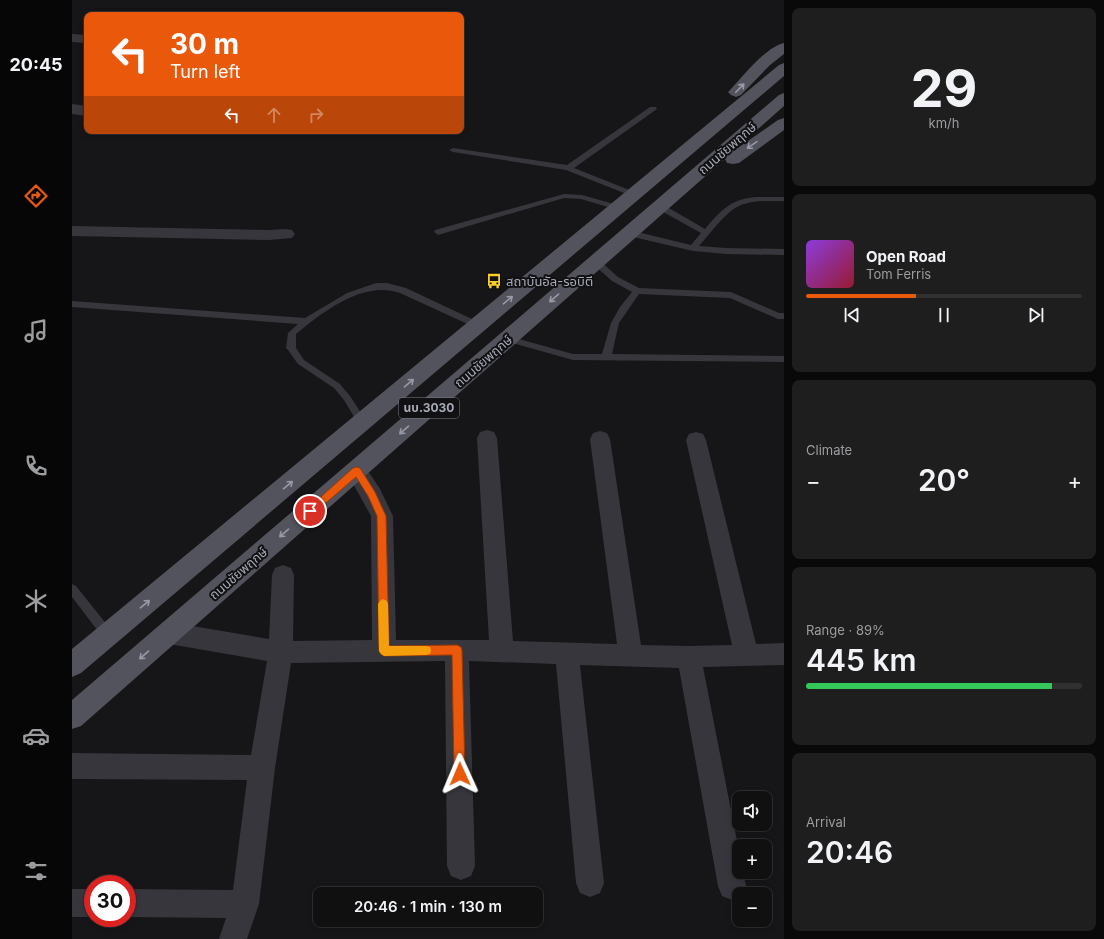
<!DOCTYPE html>
<html lang="en">
<head>
<meta charset="utf-8">
<style>
  body { margin:0; font-family:Inter,"Noto Sans Thai",sans-serif; background:#1e1e1f; color:#f1f3f6; height:100vh; display:flex; flex-direction:column; font-size:15px; white-space:nowrap }
  * { box-sizing:border-box; margin:0 }
  p { font-size:13px; color:#9c9d9f }
  .icon { flex:none; width:22px; height:22px; fill:none; stroke:currentColor; stroke-width:2; stroke-linecap:round; stroke-linejoin:round }
  .map { position:relative; flex:1; overflow:hidden }
  .panel { display:flex; flex-direction:column; gap:8px; padding:8px; background:#090909; width:320px }
  .panel>* { flex:none }
  .hud { position:absolute; left:12px; top:12px; width:380px; height:122px; border-radius:8px; box-shadow:0 2px 6px #0003,0 0 0 1px #303031; background:#ea580c; color:#fff; overflow:hidden }
  .tools { position:absolute; left:660px; top:791px; display:grid; gap:8px }
  .tools a { display:grid; place-items:center; width:40px; height:40px; border-radius:8px; background:#101011; box-shadow:0 2px 6px #0003,0 0 0 1px #303031; font-size:20px }
  .speed { position:absolute; left:12px; top:875px; display:flex; gap:8px; font-size:20px; font-weight:700; text-align:center }
  .speed>* { display:grid; place-content:center; width:52px; height:52px; border-radius:50%; background:#101011; box-shadow:0 2px 6px #0003,0 0 0 1px #303031; line-height:1 }
  .speed .limit { border:6px solid #d22; background:#fff; color:#111 }
  .pin { position:absolute; display:grid; place-items:center; width:34px; height:34px; color:#fff; margin:-17px; border:2px solid #fff; border-radius:50%; box-shadow:0 1px 4px #0007 }
  .me { position:absolute; width:44px; margin:-22px; rotate:359deg; stroke-linejoin:round; filter:drop-shadow(0 0 3px #0008) }
  .turn { display:flex; align-items:center; gap:14px; height:84px; padding:0 20px; font-size:18px }
  .turn .icon { width:52px; height:52px; stroke-width:2.5 }
  .turn b { display:block; font-size:28px; line-height:34px }
  .lanes { display:flex; align-items:center; height:38px; padding:0 20px; background:#0003; justify-content:center; gap:20px; direction:ltr }
  .lanes .off { opacity:.35 }
  .big { font-size:30px; font-weight:600; line-height:1.1 }
  .panel .card { flex:1; display:flex; flex-direction:column; justify-content:center; gap:6px; min-width:0; padding:0 14px; border-radius:8px; background:#1e1e1f }
  .panel .dial { align-items:center; gap:0 }
  .dial b { font-size:52px; line-height:1 }
  .song { display:flex; align-items:center; gap:12px }
  .cover { width:48px; height:48px; border-radius:6px; background:linear-gradient(135deg,hsl(270 70% 55%),hsl(350 70% 35%)) }
  .played { height:4px; border-radius:2px; background:linear-gradient(90deg,#ea580c 40%,#303031 40%) }
  .keys { display:flex; justify-content:space-around; direction:ltr }
  .heat { display:flex; justify-content:space-between; align-items:center; font-size:22px; direction:ltr }
  .charge { height:6px; border-radius:3px; background:linear-gradient(90deg,#34c759 89%,#303031 0) }
  .trip { position:absolute; left:241px; top:887px; width:230px; height:40px; border-radius:8px; background:#101011; box-shadow:0 2px 6px #0003,0 0 0 1px #303031; font-weight:600; line-height:40px; text-align:center }
  main { display:flex; flex:1; min-height:0 }
  .tab-bar { display:flex; flex-direction:column; width:72px; justify-content:space-around; align-items:center; background:#060607; color:#9c9d9f }
  .tab-bar .icon { width:28px; height:28px }
  .tab-bar .selected { color:#ea580c }
  .tab-bar b { font-size:18px; color:#f1f3f6 }
  .map>svg:first-child { display:block }
  .lines { fill:none; stroke-linecap:round; stroke-linejoin:round }
  .service { fill:#36363c; fill-rule:evenodd }
  .minor { fill:#36363c; fill-rule:evenodd }
  .primary { fill:#52535c; fill-rule:evenodd }
  .oneway { stroke:#9699a6 }
  .route { fill:#ea580c; stroke:#983908 }
  .slow { fill:#f59e0b }
  .labels { text-anchor:middle; stroke-width:4; stroke-linejoin:round; paint-order:stroke }
  .shield { fill:#111012; stroke:#7a7c86; stroke-width:1 }
  .shield-label { font-size:12px; font-weight:bold; fill:#a7aab8 }
  .street-label { font-size:13px; fill:#a7aab8; stroke:#111012 }
  .poi-label { font-size:13px; fill:#a7aab8; stroke:#111012; text-anchor:start }
</style>
</head>
<body>
<main>
<nav class="tab-bar">
<b>20:45</b>
<svg class="icon selected" aria-label="directions" viewBox="0 0 24 24"><path d="M12 3l9 9-9 9-9-9zM9 14v-3h6M13 9l2 2-2 2"/></svg>
<svg class="icon" aria-label="music" viewBox="0 0 24 24"><path d="M9 18V5l10-2v13"/><circle cx="6" cy="18" r="3"/><circle cx="16" cy="16" r="3"/></svg>
<svg class="icon" aria-label="phone" viewBox="0 0 24 24"><path d="M5 4h4l2 5-3 2q2 4 5 5l2-3 5 2v4C11 20 4 13 5 4z"/></svg>
<svg class="icon" aria-label="climate" viewBox="0 0 24 24"><path d="M12 3v18M4 7l16 10M4 17L20 7"/></svg>
<svg class="icon" aria-label="car" viewBox="0 0 24 24"><path d="M5 17H2v-5l4-1 3-4h7l3 4 3 1v5h-3M9 17h6M6 11h13"/><circle cx="7" cy="17" r="2"/><circle cx="17" cy="17" r="2"/></svg>
<svg class="icon" aria-label="filters" viewBox="0 0 24 24"><path d="M4 7h16M4 17h16"/><circle cx="9" cy="7" r="2"/><circle cx="15" cy="17" r="2"/></svg>
</nav>
<div class="map">
<svg width="712" height="939" viewBox="0 0 712 939">
  <rect width="100%" height="100%" fill="#161517"/>
  <g class="lines">
    <path class="service" d="M 578,107 L 584,107 L 585,109 L 502,168 L 565,193 L 565,197 L 562,197 L 494,170 L 381,152 L 377,150 L 381,148 L 495,165 Z
      M 492,194 L 510,195 L 549,206 L 550,208 L 546,210 L 509,199 L 492,198 L 366,235 L 362,232 L 363,230 Z
      M 684,197 L 712,197 L 712,201 C 699,201 684,200 672,204 C 656,208 638,234 627,246 L 654,248 L 712,249 L 712,255 L 654,254 L 621,251 L 557,236 L 553,233 L 557,230 L 619,245 L 629,233 L 584,208 L 584,204 L 590,204 L 633,229 C 649,210 659,199 684,197 Z
      M 524,259 L 527,260 L 546,277 L 567,288 L 659,292 L 707,313 L 712,313 L 712,319 L 706,319 L 658,298 L 567,294 L 547,323 L 540,354 L 712,356 L 712,362 L 501,360 L 433,341 L 432,339 L 436,336 L 501,354 L 530,354 L 539,323 L 548,307 L 560,292 L 540,281 L 521,264 L 520,262 L 521,260 Z
      M 304,283 L 315,283 L 334,288 L 402,320 L 409,325 L 405,328 L 402,327 L 328,293 C 291,280 251,312 224,334 L 224,348 L 232,360 L 268,384 L 278,396 L 295,422 L 293,425 L 287,425 L 272,400 L 262,388 L 226,364 L 216,350 L 214,348 L 216,333 L 226,324 L 0,307 L 0,301 L 233,318 L 275,293 Z
      M 0,584 L 4,586 L 40,631 L 42,635 L 40,639 L 36,640 L 32,639 L 0,597 Z"/>
    <path class="minor" d="M 0,34 L 15,35 L 15,43 L 0,42 Z
      M 0,104 L 15,106 L 15,116 L 0,114 Z
      M 0,226 L 197,230 L 214,229 L 220,230 L 223,234 L 220,238 L 197,240 L 0,236 Z
      M 415,430 L 422,432 L 425,438 L 441,641 L 545,644 L 518,439 L 521,433 L 528,431 L 535,433 L 538,439 L 569,645 L 617,646 L 660,645 L 614,440 L 617,434 L 624,432 L 631,434 L 634,440 L 684,644 L 712,643 L 712,665 L 631,667 L 667,851 L 667,872 L 671,872 L 674,886 L 671,894 L 667,894 L 667,897 L 660,900 L 650,896 L 646,886 L 607,668 L 508,665 L 532,883 L 528,893 L 518,897 L 508,893 L 504,883 L 484,664 L 397,661 L 403,866 L 399,876 L 389,880 L 379,876 L 375,866 L 373,661 L 219,663 L 203,768 L 187,904 L 175,939 L 147,939 L 154,918 L 55,917 L 55,889 L 161,890 L 175,780 L 0,779 L 0,753 L 179,755 L 195,661 L 97,644 L 89,640 L 85,633 L 89,626 L 97,622 L 197,639 L 200,575 L 203,568 L 211,565 L 219,568 L 222,575 L 221,641 L 300,640 L 299,516 L 274,471 L 278,465 L 285,463 L 292,465 L 308,489 L 321,516 L 324,640 L 417,640 L 405,438 L 408,432 Z
      M 0,889 L 21,889 L 21,917 L 0,917 Z"/>
    <path class="primary" d="M 712,43 L 712,54 L 698,65 L 669,95 L 664,97 L 659,95 L 656,92 L 659,89 C 672,75 694,47 712,43 Z
      M 712,63 L 712,76 L 9,673 L 0,677 L 0,649 L 707,65 Z
      M 712,93 L 712,106 L 660,152 L 706,120 L 712,118 L 712,130 L 667,163 L 661,164 L 655,163 L 653,159 L 654,158 L 9,726 L 0,729 L 0,700 L 707,95 Z"/>
  </g>
  <defs><path id="oneway-shaft" d="M-6 0H5M1.5-3L5.5 0L1.5 3" fill="none" stroke-width="1.6" stroke-linecap="round" stroke-linejoin="round"/></defs>
  <g class="oneway">
    <use href="#oneway-shaft" transform="translate(668 88) rotate(-46)"/>
    <use href="#oneway-shaft" transform="translate(680 145) rotate(145)"/>
    <use href="#oneway-shaft" transform="translate(482 298) rotate(139)"/>
    <use href="#oneway-shaft" transform="translate(436 300) rotate(-40)"/>
    <use href="#oneway-shaft" transform="translate(337 383) rotate(-40)"/>
    <use href="#oneway-shaft" transform="translate(332 430) rotate(139)"/>
    <use href="#oneway-shaft" transform="translate(216 485) rotate(-40)"/>
    <use href="#oneway-shaft" transform="translate(212 533) rotate(139)"/>
    <use href="#oneway-shaft" transform="translate(73 604) rotate(-40)"/>
    <use href="#oneway-shaft" transform="translate(72 655) rotate(139)"/>
  </g>
  <path class="route" d="M 285,467 L 288,468 L 303,492 L 314,516 L 317,646 L 385,645 L 389,647 L 390,650 L 393,774 L 391,778 L 388,779 L 384,778 L 382,774 L 380,655 L 312,656 L 309,654 L 307,651 L 305,516 L 296,496 L 284,477 L 241,514 L 234,514 L 233,511 L 281,468 Z"/>
  <path class="slow" d="M 311,599 L 315,601 L 316,604 L 317,646 L 354,646 L 358,647 L 359,650 L 358,654 L 354,655 L 312,656 L 309,654 L 307,651 L 306,604 L 308,601 Z"/>
  <defs>
    <g id="bus-bare" transform="scale(1.2)"><path d="M-5-6H5V4H4V6H2V4H-2V6H-4V4H-5ZM-3.5-4V0h7V-4ZM-3.5 1.2v1.5H-2V1.2ZM2 1.2v1.5H3.5V1.2Z" fill="#f9ce2b" stroke="#111012" stroke-width="2.5" paint-order="stroke"/></g>
  </defs>
  <g fill-rule="evenodd">
    <use href="#bus-bare" x="422" y="281"/>
  </g>
  <g class="labels">
    <rect class="shield" x="327" y="398" width="60" height="20" rx="3"/>
    <g class="shield-label">
      <text x="357" y="412">นบ.3030</text>
    </g>
    <g class="street-label">
      <text transform="translate(655 148) rotate(-41)" y="5">ถนนชัยพฤกษ์</text>
      <text transform="translate(411 361) rotate(-41)" y="5">ถนนชัยพฤกษ์</text>
      <text transform="translate(166 573) rotate(-41)" y="5">ถนนชัยพฤกษ์</text>
    </g>
    <g class="poi-label">
      <text x="434" y="286">สถาบันอัล-รอบิตี</text>
    </g>
  </g>
</svg>
<div class="tools">
<a><svg class="icon" aria-label="sound" viewBox="0 0 24 24"><path d="M4 9h4l5-4v14l-5-4H4zM17 9q2 3 0 6"/></svg></a>
<a>+</a>
<a>−</a>
</div>
<div class="speed"><div class="limit">30</div></div>
<div class="pin" style="left:238px;top:511px;background:#d93025"><svg class="icon" aria-label="arrive" viewBox="0 0 24 24"><path d="M6 21V4h12l-3 4 3 4H6"/></svg></div>
<svg class="me" style="left:388px;top:774px" viewBox="-20 -20 40 40"><path d="M0-17L14 15 0 8-14 15z" fill="#ea580c" stroke="#fff" stroke-width="4"/></svg>
<div class="trip">20:46 · 1 min · 130 m</div>
<div class="hud">
<div class="turn"><svg class="icon" aria-label="left" viewBox="0 0 24 24"><path d="M17 20v-9H6M10 6l-5 5 5 5"/></svg><div><b>30 m</b>Turn left</div></div>
<div class="lanes"><svg class="icon" aria-label="left" viewBox="0 0 24 24"><path d="M17 20v-9H6M10 6l-5 5 5 5"/></svg><svg class="icon off" aria-label="ahead" viewBox="0 0 24 24"><path d="M12 20V5M6 11l6-6 6 6"/></svg><svg class="icon off" aria-label="right" viewBox="0 0 24 24"><path d="M7 20v-9h11M14 6l5 5-5 5"/></svg></div>
</div>
</div>
<section class="panel">
<div class="card dial"><b>29</b><p>km/h</p></div>
<div class="card">
<div class="song"><i class="cover"></i><div><b>Open Road</b><p>Tom Ferris</p></div></div>
<div class="played"></div>
<div class="keys"><svg class="icon" aria-label="previous" viewBox="0 0 24 24"><path d="M18 5L8 12l10 7zM5 5v14"/></svg><svg class="icon" aria-label="pause" viewBox="0 0 24 24"><path d="M8 5v14M16 5v14"/></svg><svg class="icon" aria-label="next" viewBox="0 0 24 24"><path d="M6 5l10 7-10 7zM19 5v14"/></svg></div>
</div>
<div class="card"><p>Climate</p>
<div class="heat"><a>−</a><b class="big">20°</b><a>+</a></div>
</div>
<div class="card"><p>Range · 89%</p><b class="big">445 km</b><div class="charge"></div></div>
<div class="card"><p>Arrival</p><b class="big">20:46</b></div>
</section>
</main>
</body>
</html>
